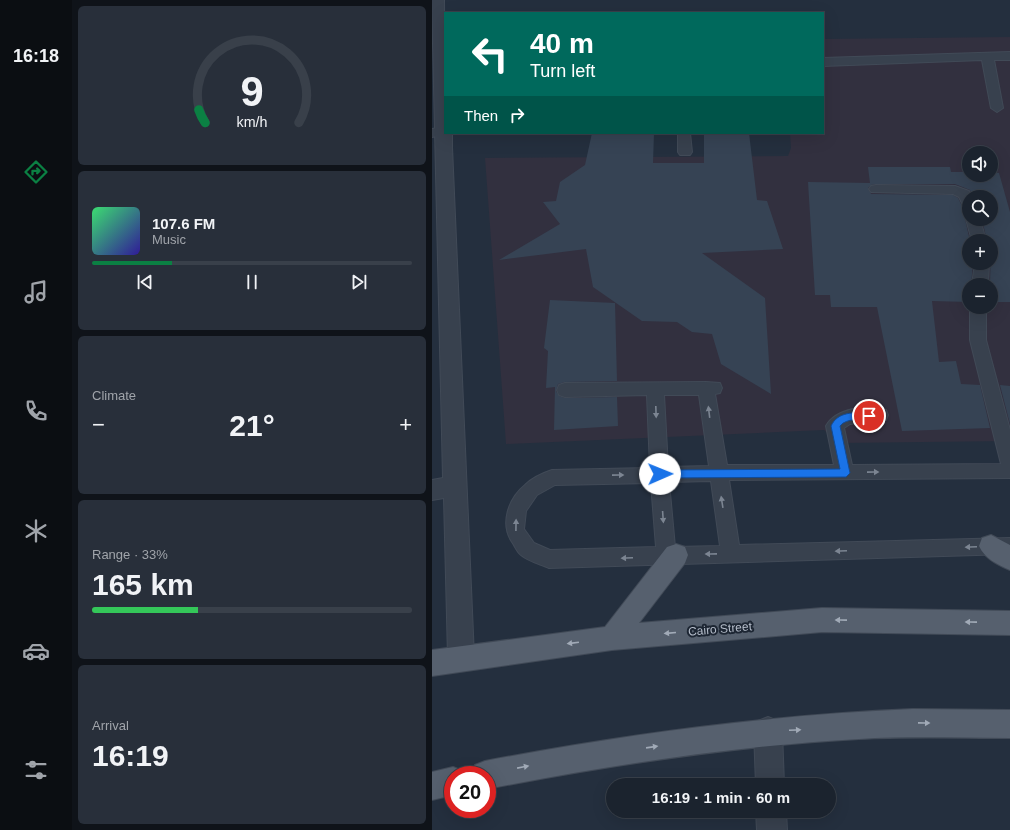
<!DOCTYPE html>
<html lang="en">
<head>
<meta charset="utf-8">
<style>
  body { margin:0; font-family:Helvetica,sans-serif; background:#282f3a; color:#f1f3f6; height:100vh; display:flex; flex-direction:column; font-size:15px; white-space:nowrap }
  * { box-sizing:border-box; margin:0 }
  p { font-size:13px; color:#a0a4aa }
  .icon { flex:none; width:22px; height:22px; fill:none; stroke:currentColor; stroke-width:2; stroke-linecap:round; stroke-linejoin:round }
  .map { position:relative; flex:1; overflow:hidden }
  .details { display:flex; flex-direction:column; gap:6px; padding:6px; background:#0f1319; width:360px }
  .details>* { flex:none }
  .hud { position:absolute; left:12px; top:12px; width:380px; height:122px; border-radius:0px; box-shadow:0 4px 16px #0002,0 0 0 1px #39404a; background:#00695c; color:#fff; overflow:hidden }
  .fabs { position:absolute; left:530px; top:146px; display:grid; gap:8px }
  .fabs a { display:grid; place-items:center; width:36px; height:36px; border-radius:50%; background:#1b232e; box-shadow:0 4px 16px #0002,0 0 0 1px #39404a; font-size:20px }
  .speed { position:absolute; left:12px; top:766px; display:flex; gap:8px; font-size:20px; font-weight:700; text-align:center }
  .speed>* { display:grid; place-content:center; width:52px; height:52px; border-radius:50%; background:#1b232e; box-shadow:0 4px 16px #0002,0 0 0 1px #39404a; line-height:1 }
  .speed .limit { border:6px solid #d22; background:#fff; color:#111 }
  .pin { position:absolute; display:grid; place-items:center; width:34px; height:34px; color:#fff; margin:-17px; border:2px solid #fff; border-radius:50%; box-shadow:0 1px 4px #0007 }
  .me { position:absolute; width:44px; margin:-22px; rotate:89deg; stroke-linejoin:round; filter:drop-shadow(0 0 3px #0008) }
  .turn { display:flex; align-items:center; gap:14px; height:84px; padding:0 20px; font-size:18px }
  .turn .icon { width:52px; height:52px; stroke-width:2.5 }
  .turn b { display:block; font-size:28px; line-height:34px }
  .then { display:flex; align-items:center; height:38px; padding:0 20px; background:#0003; gap:8px; font-size:15px }
  .big { font-size:30px; font-weight:800; line-height:1.1 }
  .details .card { flex:1; display:flex; flex-direction:column; justify-content:center; gap:6px; min-width:0; padding:0 14px; border-radius:6px; background:#282f3a }
  .details .dial { align-items:center; gap:0 }
  .dial svg { height:104px; overflow:visible; fill:none; stroke:#39404a; stroke-width:7; stroke-linecap:round; text-anchor:middle }
  .dial text { fill:#f1f3f6; stroke:none }
  .song { display:flex; align-items:center; gap:12px }
  .cover { width:48px; height:48px; border-radius:6px; background:linear-gradient(135deg,hsl(140 70% 55%),hsl(250 70% 35%)) }
  .played { height:4px; border-radius:2px; background:linear-gradient(90deg,#0b8043 25%,#39404a 25%) }
  .keys { display:flex; justify-content:space-around; direction:ltr }
  .heat { display:flex; justify-content:space-between; align-items:center; font-size:22px; direction:ltr }
  .charge { height:6px; border-radius:3px; background:linear-gradient(90deg,#34c759 33%,#39404a 0) }
  .trip { position:absolute; left:174px; top:778px; width:230px; height:40px; border-radius:20px; background:#1b232e; box-shadow:0 4px 16px #0002,0 0 0 1px #39404a; font-weight:800; line-height:40px; text-align:center }
  main { display:flex; flex:1; min-height:0 }
  .tabs { display:flex; flex-direction:column; width:72px; justify-content:space-around; align-items:center; background:#0b0e12; color:#a0a4aa }
  .tabs .icon { width:28px; height:28px }
  .tabs .active { color:#0b8043 }
  .tabs b { font-size:18px; color:#f1f3f6 }
  .map>svg:first-child { display:block }
  .medical { fill:#32303f; fill-rule:evenodd }
  .building { fill:#364354 }
  .lines { fill:none; stroke-linecap:round; stroke-linejoin:round }
  .service-casing { stroke:#414a57; stroke-width:2 }
  .minor-casing { stroke:#414a57; stroke-width:2 }
  .primary-casing { stroke:#414a57; stroke-width:2 }
  .service { fill:#38414e; fill-rule:evenodd }
  .minor { fill:#38414e; fill-rule:evenodd }
  .primary { fill:#56606e; fill-rule:evenodd }
  .oneway { fill:#7c8592 }
  .oneway2 { fill:#a1aab7 }
  .route { fill:#1a73e8; stroke:#114b97 }
  .labels { text-anchor:middle; stroke-width:4; stroke-linejoin:round; paint-order:stroke }
  .street-label { font-size:12px; fill:#b4bcc9; stroke:#1d2633 }
</style>
</head>
<body>
<main>
<nav class="tabs">
<b>16:18</b>
<svg class="icon active" aria-label="directions" viewBox="0 0 24 24"><path d="M12 3l9 9-9 9-9-9zM9 14v-3h6M13 9l2 2-2 2"/></svg>
<svg class="icon" aria-label="music" viewBox="0 0 24 24"><path d="M9 18V5l10-2v13"/><circle cx="6" cy="18" r="3"/><circle cx="16" cy="16" r="3"/></svg>
<svg class="icon" aria-label="phone" viewBox="0 0 24 24"><path d="M5 4h4l2 5-3 2q2 4 5 5l2-3 5 2v4C11 20 4 13 5 4z"/></svg>
<svg class="icon" aria-label="climate" viewBox="0 0 24 24"><path d="M12 3v18M4 7l16 10M4 17L20 7"/></svg>
<svg class="icon" aria-label="car" viewBox="0 0 24 24"><path d="M5 17H2v-5l4-1 3-4h7l3 4 3 1v5h-3M9 17h6M6 11h13"/><circle cx="7" cy="17" r="2"/><circle cx="17" cy="17" r="2"/></svg>
<svg class="icon" aria-label="filters" viewBox="0 0 24 24"><path d="M4 7h16M4 17h16"/><circle cx="9" cy="7" r="2"/><circle cx="15" cy="17" r="2"/></svg>
</nav>
<section class="details">
<div class="card dial"><svg viewBox="0 0 100 80">
<path d="M14 69A42 42 0 1 1 86 69"/>
<path d="M14 69A42 42 0 0 1 9 59" stroke="#0b8043"/>
<text x="50" y="56" font-size="32" font-weight="700">9</text>
<text x="50" y="72" font-size="11">km/h</text>
</svg></div>
<div class="card">
<div class="song"><i class="cover"></i><div><b>107.6 FM</b><p>Music</p></div></div>
<div class="played"></div>
<div class="keys"><svg class="icon" aria-label="previous" viewBox="0 0 24 24"><path d="M18 5L8 12l10 7zM5 5v14"/></svg><svg class="icon" aria-label="pause" viewBox="0 0 24 24"><path d="M8 5v14M16 5v14"/></svg><svg class="icon" aria-label="next" viewBox="0 0 24 24"><path d="M6 5l10 7-10 7zM19 5v14"/></svg></div>
</div>
<div class="card"><p>Climate</p>
<div class="heat"><a>−</a><b class="big">21°</b><a>+</a></div>
</div>
<div class="card"><p>Range · 33%</p><b class="big">165 km</b><div class="charge"></div></div>
<div class="card"><p>Arrival</p><b class="big">16:19</b></div>
</section>
<div class="map">
<svg width="578" height="830" viewBox="0 0 578 830">
  <rect width="100%" height="100%" fill="#242f3e"/>
  <path class="medical" d="M 578,37 L 578,441 L 406,443 L 392,430 L 74,444 L 53,158 L 356,156 L 359,148 L 358,133 L 391,133 L 391,39 ZM 537,153 L 559,153 L 559,175 L 537,175 ZM 537,197 L 559,197 L 559,219 L 537,219 ZM 537,241 L 559,241 L 559,263 L 537,263 ZM 537,285 L 559,285 L 559,307 L 537,307 Z"/>
  <path class="building" d="M 160,133 L 222,133 L 221,163 L 272,163 L 272,133 L 317,133 L 325,200 L 335,201 L 351,249 L 270,253 L 333,298 L 339,394 L 289,364 L 280,334 L 260,332 L 245,322 L 210,321 L 161,287 L 154,249 L 67,260 L 128,224 L 111,202 L 124,201 L 128,182 L 153,165 Z
    M 436,167 L 518,167 L 519,172 L 537,172 L 537,175 L 559,175 L 559,172 L 567,173 L 578,212 L 578,302 L 559,302 L 559,285 L 558,285 L 559,241 L 555,241 L 550,219 L 559,219 L 559,197 L 541,197 L 538,190 L 523,184 L 444,184 L 439,185 L 436,188 L 439,194 L 521,195 L 526,198 L 531,208 L 537,210 L 537,214 L 533,219 L 538,241 L 537,241 L 537,263 L 541,263 L 539,285 L 537,285 L 537,302 L 500,301 L 507,362 L 524,361 L 529,384 L 548,385 L 558,428 L 470,431 L 445,307 L 399,307 L 398,295 L 383,295 L 376,182 L 438,183 Z
    M 118,300 L 183,303 L 185,381 L 133,382 L 126,384 L 124,391 L 127,396 L 133,398 L 185,397 L 186,426 L 122,430 L 123,387 L 114,388 L 116,351 L 112,348 Z
    M 568,385 L 578,386 L 578,424 Z"/>
  <g class="lines">
    <g class="service-casing">
      <path id="service" d="M 578,52 L 578,60 L 562,60 L 571,108 L 565,112 L 559,108 L 550,60 L 391,66 L 391,58 Z
        M 11,127 L 13,128 L 13,133 L 16,134 L 0,137 L 0,129 Z
        M 246,133 L 258,133 L 260,152 L 258,155 L 248,155 L 246,152 Z
        M 444,185 L 523,186 L 537,191 L 540,197 L 537,197 L 537,209 L 532,207 L 527,197 L 521,194 L 439,192 L 437,189 L 439,186 Z
        M 537,215 L 537,219 L 548,219 L 554,241 L 540,241 L 534,219 Z
        M 543,263 L 557,263 L 556,285 L 540,285 Z
        M 538,307 L 554,307 L 554,340 L 578,430 L 578,478 L 297,480 L 307,545 L 578,538 L 578,554 L 117,568 C 108,564 96,561 89,555 C 85,552 83,546 80,542 C 68,524 76,499 93,485 C 100,478 111,473 120,470 L 218,468 L 215,395 L 133,397 L 127,395 L 125,390 L 127,385 L 133,383 L 274,382 L 288,383 L 290,388 L 288,393 L 283,394 L 295,465 L 402,465 L 394,426 C 404,408 436,404 454,410 L 456,415 L 454,420 L 418,424 L 412,428 L 420,465 L 569,464 L 538,340 ZM 232,395 L 267,395 L 277,466 L 236,467 ZM 279,481 L 288,546 L 243,547 L 237,482 ZM 219,483 L 224,547 L 118,550 L 102,543 L 92,529 L 94,511 L 105,495 L 123,485 Z"/>
    </g>
    <g class="minor-casing">
      <path id="minor" d="M 0,0 L 12,0 L 13,133 L 20,133 L 20,147 L 42,657 L 38,666 L 29,670 L 20,666 L 16,657 L 12,498 L 0,500 L 0,480 L 11,478 Z
        M 336,717 L 346,721 L 350,731 L 352,785 L 324,785 L 322,731 L 326,721 Z
        M 324,811 L 354,811 L 355,830 L 325,830 Z"/>
    </g>
    <g class="primary-casing">
      <path id="primary" d="M 559,535 L 578,545 L 578,570 C 566,565 552,558 547,546 L 550,538 Z
        M 244,544 L 253,547 L 256,555 L 253,563 L 207,623 L 390,608 L 578,611 L 578,635 L 390,632 L 180,650 L 0,676 L 0,650 L 173,627 L 235,547 Z
        M 481,709 L 578,710 L 578,738 C 527,738 477,736 427,739 C 302,746 178,765 55,789 L 55,775 L 39,775 L 43,765 L 53,761 C 195,734 337,715 481,709 Z
        M 21,767 L 31,771 L 33,775 L 21,775 L 21,795 L 0,800 L 0,772 Z"/>
    </g>
    <use href="#service" class="service"/>
    <use href="#minor" class="minor"/>
    <use href="#primary" class="primary"/>
  </g>
  <defs><path id="oneway-solid" d="M-6-.8H1V-3.2L6.5 0L1 3.2V.8H-6Z"/></defs>
  <g class="oneway">
    <use href="#oneway-solid" transform="translate(224 412) rotate(88)"/>
    <use href="#oneway-solid" transform="translate(277 412) rotate(-97)"/>
    <use href="#oneway-solid" transform="translate(441 472) rotate(-1)"/>
    <use href="#oneway-solid" transform="translate(186 475) rotate(-1)"/>
    <use href="#oneway-solid" transform="translate(290 502) rotate(-99)"/>
    <use href="#oneway-solid" transform="translate(231 517) rotate(86)"/>
    <use href="#oneway-solid" transform="translate(84 525) rotate(-89)"/>
    <use href="#oneway-solid" transform="translate(539 547) rotate(178)"/>
    <use href="#oneway-solid" transform="translate(409 551) rotate(178)"/>
    <use href="#oneway-solid" transform="translate(279 554) rotate(179)"/>
    <use href="#oneway-solid" transform="translate(195 558) rotate(178)"/>
  </g>
  <g class="oneway2">
    <use href="#oneway-solid" transform="translate(409 620) rotate(-179)"/>
    <use href="#oneway-solid" transform="translate(539 622) rotate(-179)"/>
    <use href="#oneway-solid" transform="translate(238 633) rotate(175)"/>
    <use href="#oneway-solid" transform="translate(141 643) rotate(173)"/>
    <use href="#oneway-solid" transform="translate(492 723) rotate(1)"/>
    <use href="#oneway-solid" transform="translate(363 730) rotate(-3)"/>
    <use href="#oneway-solid" transform="translate(220 747) rotate(-8)"/>
    <use href="#oneway-solid" transform="translate(91 767) rotate(-11)"/>
  </g>
  <path class="route" d="M 437,412 L 442,416 L 440,418 C 430,421 415,417 408,426 L 418,473 L 414,477 L 228,478 L 223,474 L 228,470 L 408,469 L 399,426 C 406,411 422,413 437,412 Z"/>
  <g class="labels">
    <g class="street-label">
      <text transform="translate(288 629) rotate(-5)" y="4">Cairo Street</text>
    </g>
  </g>
</svg>
<div class="fabs">
<a><svg class="icon" aria-label="sound" viewBox="0 0 24 24"><path d="M4 9h4l5-4v14l-5-4H4zM17 9q2 3 0 6"/></svg></a>
<a><svg class="icon" aria-label="search" viewBox="0 0 24 24"><circle cx="10" cy="10" r="6"/><path d="M15 15l6 6"/></svg></a>
<a>+</a>
<a>−</a>
</div>
<div class="speed"><div class="limit">20</div></div>
<div class="pin" style="left:437px;top:416px;background:#d93025"><svg class="icon" aria-label="arrive" viewBox="0 0 24 24"><path d="M6 21V4h12l-3 4 3 4H6"/></svg></div>
<svg class="me" style="left:228px;top:474px" viewBox="-20 -20 40 40"><circle r="19" fill="#fff"/><path d="M0-13L10 11 0 6-10 11z" fill="#1a73e8"/></svg>
<div class="trip">16:19 · 1 min · 60 m</div>
<div class="hud">
<div class="turn"><svg class="icon" aria-label="left" viewBox="0 0 24 24"><path d="M17 20v-9H6M10 6l-5 5 5 5"/></svg><div><b>40 m</b>Turn left</div></div>
<div class="then">Then<svg class="icon" aria-label="right" viewBox="0 0 24 24"><path d="M7 20v-9h11M14 6l5 5-5 5"/></svg></div>
</div>
</div>
</main>
</body>
</html>
